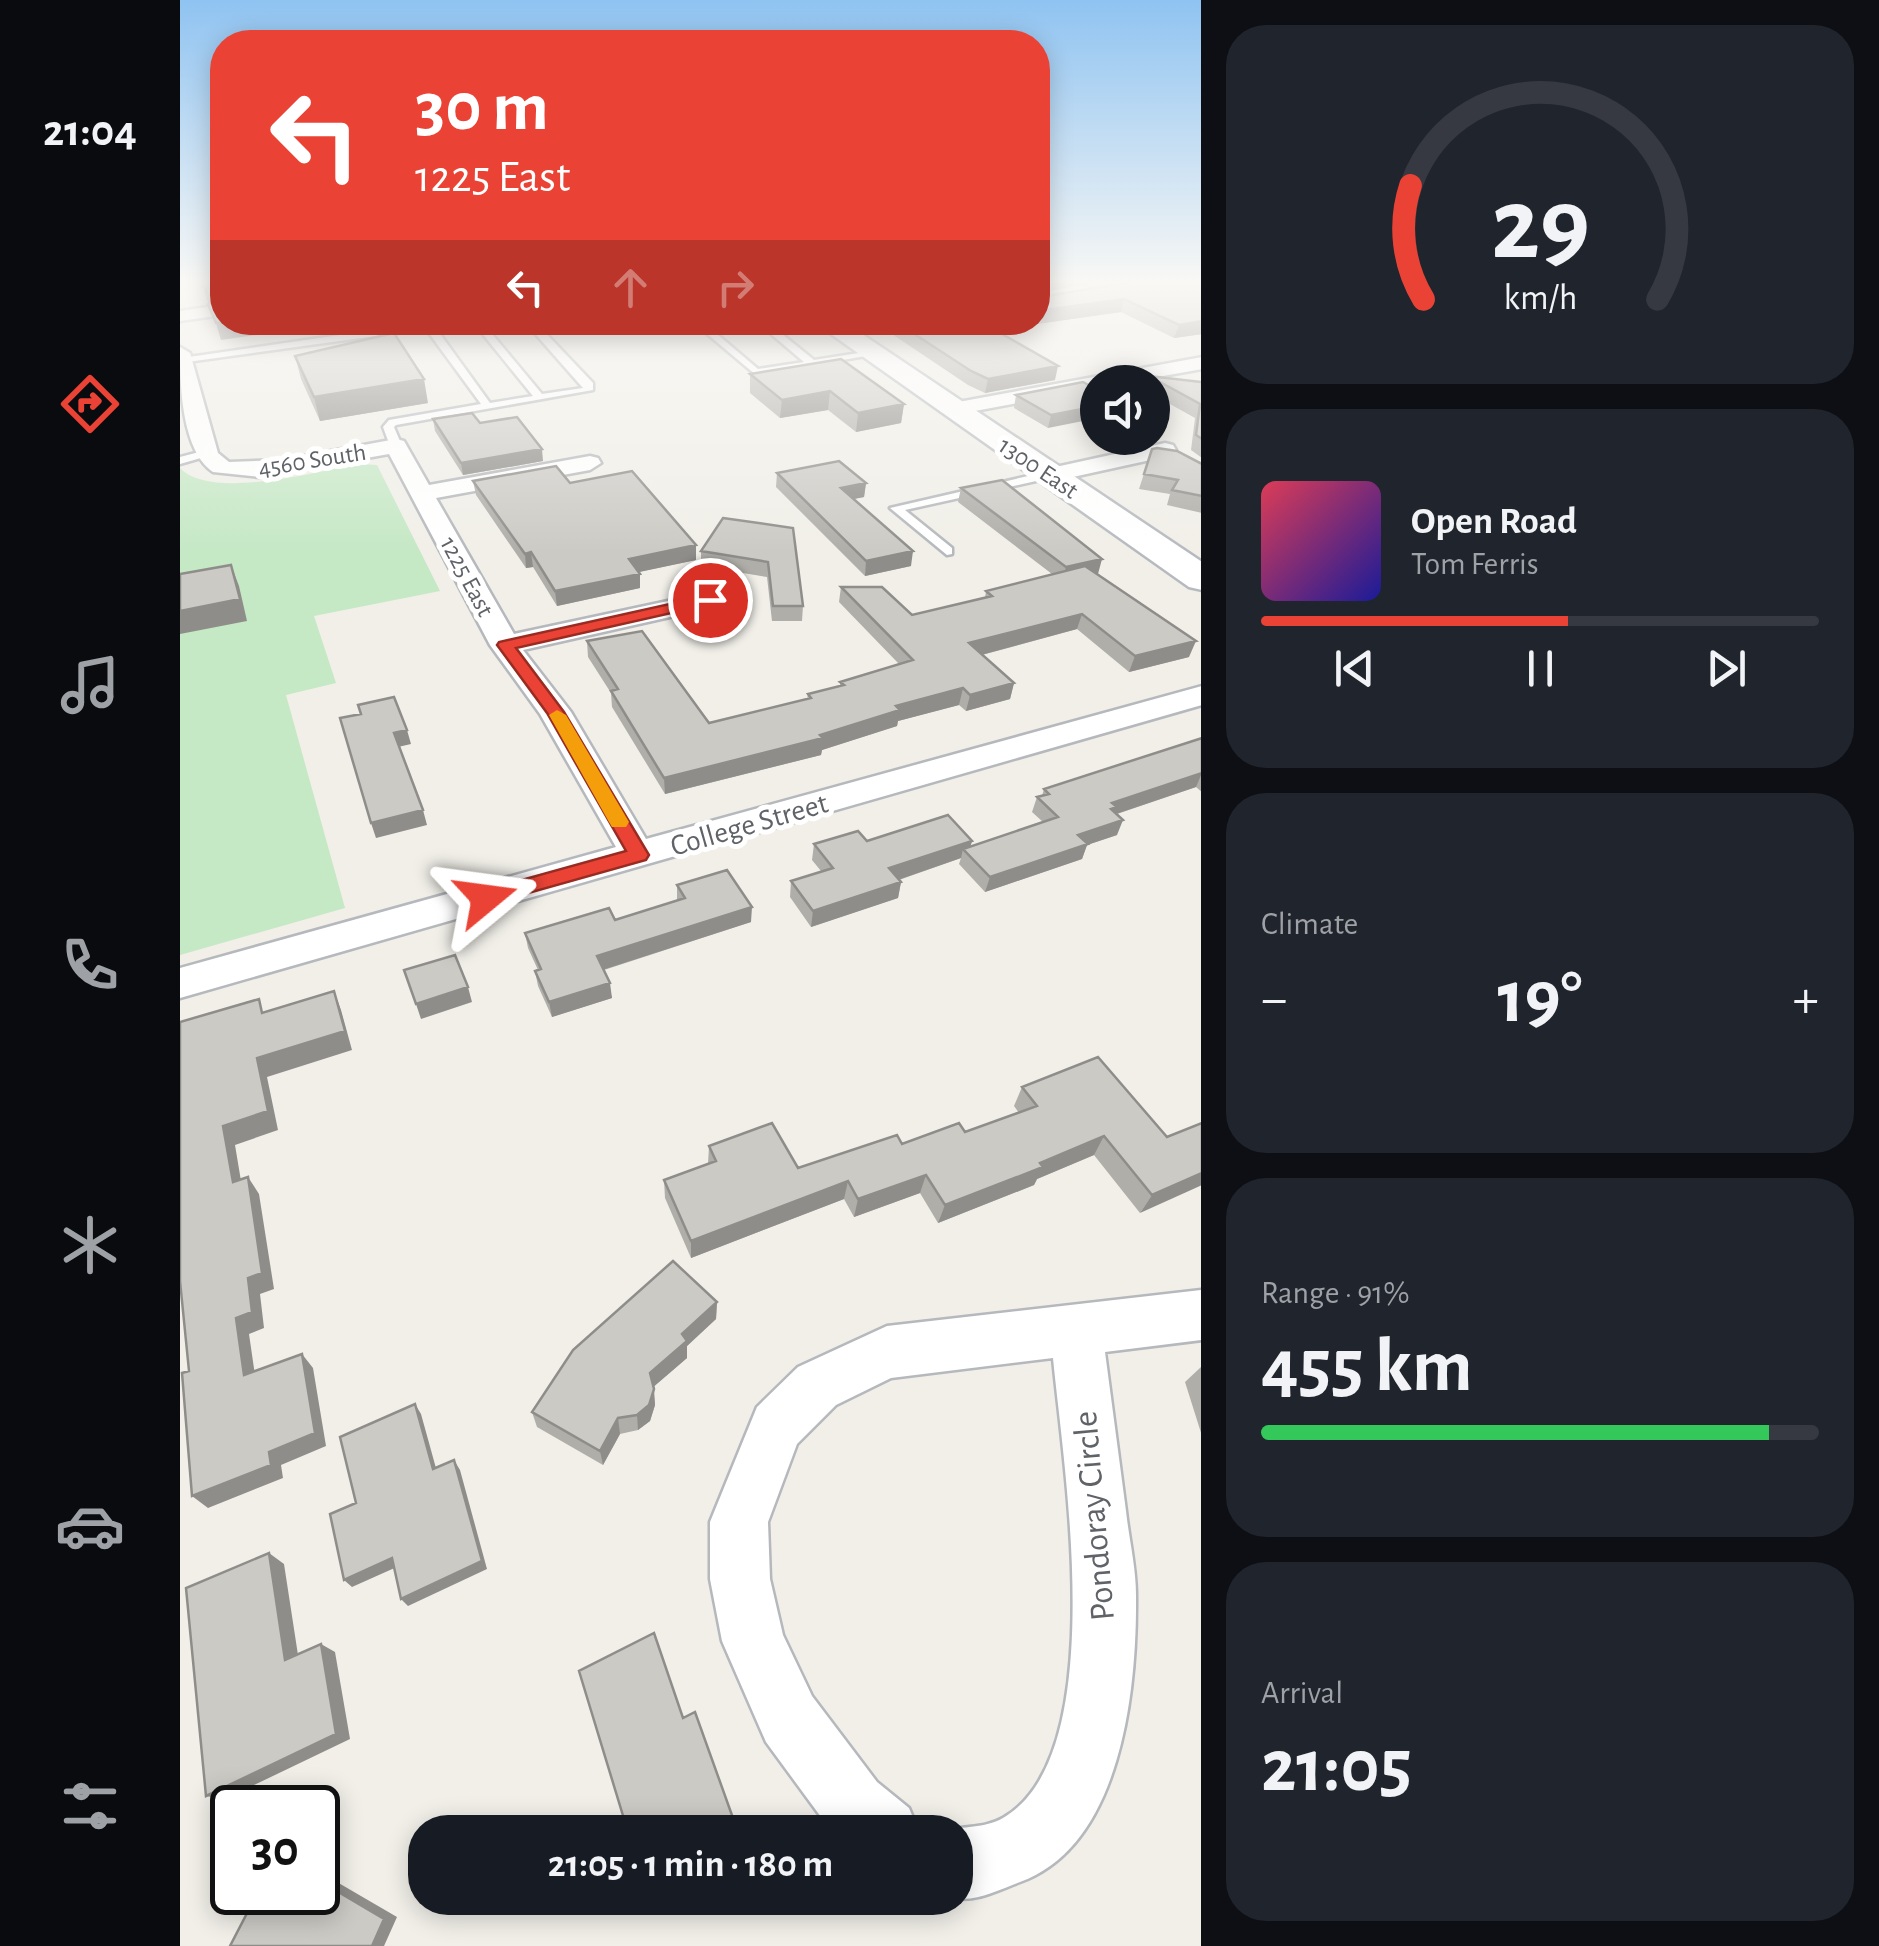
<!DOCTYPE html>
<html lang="en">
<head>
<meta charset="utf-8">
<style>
  body { margin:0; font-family:"Alegreya Sans",sans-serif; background:#20242c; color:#f1f3f6; height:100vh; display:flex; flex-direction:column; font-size:38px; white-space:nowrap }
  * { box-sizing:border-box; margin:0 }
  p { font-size:32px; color:#9ea1a6 }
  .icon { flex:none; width:55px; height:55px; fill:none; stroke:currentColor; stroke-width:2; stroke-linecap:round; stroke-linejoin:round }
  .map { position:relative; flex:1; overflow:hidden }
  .sheet { display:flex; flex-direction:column; gap:25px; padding:25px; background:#0d0f14; width:678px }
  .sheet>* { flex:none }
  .banner { position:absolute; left:30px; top:30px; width:840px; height:305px; border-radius:40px; box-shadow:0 5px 25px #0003; background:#ea4335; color:#fff; overflow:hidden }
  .controls { position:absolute; left:900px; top:365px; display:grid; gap:20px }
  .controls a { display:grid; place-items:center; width:90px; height:90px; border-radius:50%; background:#171b24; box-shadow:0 5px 25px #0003; font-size:50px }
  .speed { position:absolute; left:30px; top:1785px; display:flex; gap:20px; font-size:50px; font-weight:700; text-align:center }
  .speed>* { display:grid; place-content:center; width:130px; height:130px; border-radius:50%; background:#171b24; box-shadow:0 5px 25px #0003; line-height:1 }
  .speed .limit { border:5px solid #111; border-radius:15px; background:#fff; color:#111 }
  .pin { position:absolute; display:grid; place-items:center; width:85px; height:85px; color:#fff; margin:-42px; border:5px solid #fff; border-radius:50%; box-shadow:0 2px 10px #0007 }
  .me { position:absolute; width:110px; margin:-55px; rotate:74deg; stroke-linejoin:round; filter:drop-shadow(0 0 8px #0008) }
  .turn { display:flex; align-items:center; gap:35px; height:210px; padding:0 40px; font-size:45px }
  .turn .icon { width:130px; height:130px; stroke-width:2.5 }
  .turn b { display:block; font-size:70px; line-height:85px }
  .lanes { display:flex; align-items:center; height:95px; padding:0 40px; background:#0003; justify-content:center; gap:50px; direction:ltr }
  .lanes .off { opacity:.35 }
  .big { font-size:75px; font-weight:700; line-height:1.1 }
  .sheet .widget { flex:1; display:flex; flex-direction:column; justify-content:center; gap:15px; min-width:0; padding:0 35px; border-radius:40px; background:#20242c }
  .sheet .dial { align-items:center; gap:0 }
  .dial svg { height:260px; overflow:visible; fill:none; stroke:#363941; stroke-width:7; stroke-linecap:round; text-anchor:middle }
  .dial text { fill:#f1f3f6; stroke:none }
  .song { display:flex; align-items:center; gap:30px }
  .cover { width:120px; height:120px; border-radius:15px; background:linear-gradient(135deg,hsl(350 70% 55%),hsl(240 70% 35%)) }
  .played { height:10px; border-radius:5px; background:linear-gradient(90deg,#ea4335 55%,#363941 55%) }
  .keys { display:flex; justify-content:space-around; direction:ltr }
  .heat { display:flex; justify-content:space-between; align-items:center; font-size:55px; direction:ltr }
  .charge { height:15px; border-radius:8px; background:linear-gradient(90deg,#34c759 91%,#363941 0) }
  .trip { position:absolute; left:228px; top:1815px; width:565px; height:100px; border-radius:40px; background:#171b24; box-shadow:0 5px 25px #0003; font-weight:700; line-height:100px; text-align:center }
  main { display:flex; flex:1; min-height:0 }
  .tab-bar { display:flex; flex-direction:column; width:180px; justify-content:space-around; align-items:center; background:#090b0e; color:#9ea1a6 }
  .tab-bar .icon { width:70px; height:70px }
  .tab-bar .selected { color:#ea4335 }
  .tab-bar b { font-size:45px; color:#f1f3f6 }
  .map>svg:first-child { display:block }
  .green { fill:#c5e8c5 }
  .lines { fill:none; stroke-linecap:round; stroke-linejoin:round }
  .service-casing { stroke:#b5b8bc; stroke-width:5 }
  .minor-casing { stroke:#b5b8bc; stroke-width:5 }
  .secondary-casing { stroke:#b6babf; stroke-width:5 }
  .service { fill:#fff; fill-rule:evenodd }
  .minor { fill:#fff; fill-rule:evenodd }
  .secondary { fill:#fff; fill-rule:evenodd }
  .wall { fill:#afaea9 }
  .shaded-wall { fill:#8f8d8a }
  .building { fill:#cccac5; stroke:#8f8d8a; stroke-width:2.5 }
  .route { fill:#ea4335; stroke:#982c22; stroke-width:2.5 }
  .slow { fill:#f59e0b }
  .labels { text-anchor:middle; stroke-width:10; stroke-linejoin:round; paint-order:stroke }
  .far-street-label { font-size:25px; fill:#5f6368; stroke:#fff }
  .street-label { font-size:30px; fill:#5f6368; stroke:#fff }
  .near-street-label { font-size:35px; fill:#5f6368; stroke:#fff }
</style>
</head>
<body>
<main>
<nav class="tab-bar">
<b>21:04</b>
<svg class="icon selected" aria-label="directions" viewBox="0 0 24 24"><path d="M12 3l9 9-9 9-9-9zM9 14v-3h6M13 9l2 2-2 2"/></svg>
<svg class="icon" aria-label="music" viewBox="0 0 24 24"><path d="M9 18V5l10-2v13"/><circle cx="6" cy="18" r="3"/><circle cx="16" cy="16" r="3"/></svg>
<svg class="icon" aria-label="phone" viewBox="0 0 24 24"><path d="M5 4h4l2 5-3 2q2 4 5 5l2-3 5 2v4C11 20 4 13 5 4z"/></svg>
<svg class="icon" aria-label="climate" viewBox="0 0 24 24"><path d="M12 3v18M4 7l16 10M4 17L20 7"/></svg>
<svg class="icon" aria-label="car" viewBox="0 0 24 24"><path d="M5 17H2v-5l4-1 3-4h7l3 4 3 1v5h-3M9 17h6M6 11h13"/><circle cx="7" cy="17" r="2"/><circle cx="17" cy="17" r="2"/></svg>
<svg class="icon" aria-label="filters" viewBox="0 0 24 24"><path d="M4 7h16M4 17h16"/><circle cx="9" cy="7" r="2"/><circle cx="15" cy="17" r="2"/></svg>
</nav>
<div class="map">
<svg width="1022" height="1946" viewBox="0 0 1022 1946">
  <rect width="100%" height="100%" fill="#f1efe8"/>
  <path class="green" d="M 180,464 L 197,465 L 260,591 L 134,616 L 156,683 L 106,695 L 165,908 L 0,955 L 0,468 C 31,501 138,471 180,464 Z"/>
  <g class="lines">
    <g class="service-casing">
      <path id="service" d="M 250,322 L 277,322 L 255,327 L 310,403 L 353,396 L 293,322 L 302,322 L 362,394 L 403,388 L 345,322 L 355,322 L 413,383 L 413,390 L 216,425 L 214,427 L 222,446 L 216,449 L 210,446 L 203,427 L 209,420 L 301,404 L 246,329 L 0,363 L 2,358 Z
        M 535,322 L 559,322 L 531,329 L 578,369 L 624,362 L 577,322 L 587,322 L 634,360 L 692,351 L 697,354 L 576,375 L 519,327 Z
        M 27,450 L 31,451 L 31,455 L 0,464 L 0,457 Z
        M 870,471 L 874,473 L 874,477 L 725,510 L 772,548 L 772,554 L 767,555 L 710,508 Z"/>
    </g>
    <g class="minor-casing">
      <path id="minor" d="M 897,280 L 920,280 L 936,289 L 927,294 Z
        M 42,305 L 42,315 L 0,321 L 0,311 Z
        M 0,347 L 10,353 L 38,453 L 49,462 L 103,460 L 216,439 L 224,441 L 249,485 L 410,456 L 418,458 L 421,463 L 410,470 L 256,498 L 334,634 L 530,592 L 544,600 L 530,608 L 343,650 L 391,712 L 466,839 L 1022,686 L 1022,705 L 0,998 L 0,968 L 436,847 L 360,714 L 310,645 L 209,454 L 80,477 L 33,472 C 1,450 0,383 0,347 Z
        M 1022,357 L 1022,369 L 949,382 L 918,382 L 918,388 L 773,415 L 762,409 L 773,403 Z
        M 985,443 L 993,445 L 996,450 L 993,455 L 870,482 L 858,475 L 862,470 Z
        M 1022,1290 L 1022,1340 L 925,1352 C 932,1405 939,1458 946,1511 C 949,1539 956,1567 956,1595 C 957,1689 942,1845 840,1882 C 818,1890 797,1902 774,1898 L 775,1832 L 764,1832 C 783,1825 804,1829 823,1818 C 932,1755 883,1464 873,1358 L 711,1378 L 656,1405 L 617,1444 L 588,1522 L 590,1579 L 603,1635 L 632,1696 L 697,1782 L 729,1808 L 739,1832 L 652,1832 L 586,1742 L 542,1641 L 530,1579 L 530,1522 L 577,1407 L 618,1367 L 707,1326 Z"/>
    </g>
    <g class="secondary-casing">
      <path id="secondary" d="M 634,322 L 664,322 L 1022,562 L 1022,590 L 1009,587 Z"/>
    </g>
    <use href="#service" class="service"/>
    <use href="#minor" class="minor"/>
    <use href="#secondary" class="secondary"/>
  </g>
  <path class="wall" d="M 1022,280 L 1022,334 L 994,338 L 941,312 L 813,330 L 875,380 L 805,393 L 788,385 L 694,322 L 858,322 L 861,297 Z
    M 387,322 L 483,322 L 399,335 Z
    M 115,356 L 248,403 L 140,421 L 121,379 Z
    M 570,374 L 724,404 L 721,423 L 676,432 L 648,410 L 600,418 L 570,393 Z
    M 969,376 L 1022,382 L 1022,458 L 1011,450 L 1015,418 L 972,394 L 972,382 L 967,382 Z
    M 903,382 L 868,428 L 834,408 L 836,395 Z
    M 253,419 L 300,423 L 363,461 L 283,475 L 255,431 Z
    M 972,449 L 1022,464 L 1022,513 L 987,505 L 990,494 L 959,489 Z
    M 597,473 L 686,483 L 684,497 L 673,499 L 731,566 L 685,576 L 596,487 Z
    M 293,481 L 390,483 L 516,545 L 516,560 L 458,572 L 460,588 L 377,606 L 353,567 L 346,568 L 296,495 Z
    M 781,488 L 918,574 L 916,574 L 1009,657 L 949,672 L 897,629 L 802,655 L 834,683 L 830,699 L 786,711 L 779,705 L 718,721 L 717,726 L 642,750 L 641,755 L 485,794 L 432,707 L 431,693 L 408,657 L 407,641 L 529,723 L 627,699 L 628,694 L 660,686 L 660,682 L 719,664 L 659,602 L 661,587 L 732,615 L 805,598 L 806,591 L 872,574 L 778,502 Z
    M 613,528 L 623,606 L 622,621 L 592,621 L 587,577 L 521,566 L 521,551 Z
    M 1022,738 L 1022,792 L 1016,787 L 937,814 L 937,835 L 907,845 L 902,859 L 805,892 L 779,864 L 781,858 L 719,880 L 721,882 L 718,898 L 631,927 L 610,897 L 611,881 L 641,871 L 632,860 L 634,844 L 687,841 L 792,841 L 790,847 L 863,822 L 852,812 L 857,797 L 862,796 L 864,789 Z
    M 497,885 L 571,922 L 424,970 L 432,998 L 372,1017 L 358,986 L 355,971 L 358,970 L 348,948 L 345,933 L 435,920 L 497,901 Z
    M 842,1087 L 987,1137 L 1022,1123 L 960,1213 L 914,1155 L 857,1179 L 854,1185 L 758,1223 L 740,1193 L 674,1217 L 664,1199 L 511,1258 L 485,1198 L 484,1180 L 528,1164 L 529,1146 L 618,1168 L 722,1144 L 785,1132 L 839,1113 L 834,1106 Z
    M 537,1302 L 536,1319 L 507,1346 L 507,1358 L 473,1387 L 475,1405 L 470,1421 L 458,1430 L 440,1434 L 423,1465 L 357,1427 L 352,1412 Z
    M 1022,1366 L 1022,1436 L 1005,1382 Z"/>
  <path class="shaded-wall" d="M 862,280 L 928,280 L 858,293 L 858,281 Z
    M 37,286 L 41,301 L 28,303 L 23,287 Z
    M 944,299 L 941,312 L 793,333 L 795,322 L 858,322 L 858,311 Z
    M 1022,321 L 1022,334 L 994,338 L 999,325 Z
    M 43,322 L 170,322 L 41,340 L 36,323 Z
    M 398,322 L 483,322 L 399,335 Z
    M 878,366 L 875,380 L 805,393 L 808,379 Z
    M 244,379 L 248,403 L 140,421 L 134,397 Z
    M 650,391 L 648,410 L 600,418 L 602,400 Z
    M 724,404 L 721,423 L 676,432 L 678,413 Z
    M 918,406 L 918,418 L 868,428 L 871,415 Z
    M 362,449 L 363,461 L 283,475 L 281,463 Z
    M 686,483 L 684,497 L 659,502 L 661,488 Z
    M 516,545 L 516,560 L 450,574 L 449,559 Z
    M 733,551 L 731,566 L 685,576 L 686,561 Z
    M 351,552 L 353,567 L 346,568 L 345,554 Z
    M 922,559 L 918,574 L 882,582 L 886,567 Z
    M 51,565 L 59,586 L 67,621 L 0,634 L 0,611 Z
    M 460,574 L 460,588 L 377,606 L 375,591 Z
    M 902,614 L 897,629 L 786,659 L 789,643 Z
    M 1016,641 L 1009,657 L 949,672 L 955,656 Z
    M 834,683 L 830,699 L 786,711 L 790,695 Z
    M 783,688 L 779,705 L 718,721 L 717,726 L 642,750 L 641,755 L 485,794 L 484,778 L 640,735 L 716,706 Z
    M 227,730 L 231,744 L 218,747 L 214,733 Z
    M 1022,773 L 1016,787 L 933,815 L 931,822 L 932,803 Z
    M 243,810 L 247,825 L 196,838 L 191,823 Z
    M 943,820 L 937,835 L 907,845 L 902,859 L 805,892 L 810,877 L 898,835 Z
    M 792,841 L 788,854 L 783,849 L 781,858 L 706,884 L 709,868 Z
    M 721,882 L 718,898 L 631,927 L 633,911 Z
    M 572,907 L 571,922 L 419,971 L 417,956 Z
    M 430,983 L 432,998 L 372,1017 L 369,1002 Z
    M 288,987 L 292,1002 L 241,1019 L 236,1004 Z
    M 154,991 L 161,1010 L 172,1050 L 87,1077 L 98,1130 L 55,1145 L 64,1199 L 53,1182 L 43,1126 L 77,1058 Z
    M 924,1136 L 914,1155 L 857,1179 L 854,1185 L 758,1223 L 765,1205 Z
    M 1022,1173 L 1022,1185 L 960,1213 L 972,1195 Z
    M 746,1175 L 740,1193 L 674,1217 L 678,1199 Z
    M 68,1177 L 79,1194 L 94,1289 L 80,1294 L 84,1328 L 69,1334 L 77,1389 L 64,1375 L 56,1318 L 68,1278 Z
    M 668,1181 L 664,1199 L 511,1258 L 511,1241 Z
    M 537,1302 L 536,1319 L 507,1346 L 507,1358 L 471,1389 L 470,1373 L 502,1334 Z
    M 122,1354 L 133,1368 L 146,1446 L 101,1465 L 103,1478 L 28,1508 L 12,1496 L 89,1452 Z
    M 474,1389 L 475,1405 L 470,1421 L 458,1430 L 457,1415 Z
    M 235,1404 L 241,1414 L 259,1479 L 253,1469 Z
    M 438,1418 L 440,1434 L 423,1465 L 420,1451 Z
    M 274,1460 L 280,1470 L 307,1569 L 228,1606 L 221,1599 Z
    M 89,1553 L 104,1564 L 120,1668 L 105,1660 Z
    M 212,1558 L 219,1566 L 172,1587 L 164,1580 Z
    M 141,1644 L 155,1652 L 170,1739 L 45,1799 L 26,1796 Z
    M 138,1871 L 217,1917 L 204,1946 L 192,1946 L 138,1880 Z"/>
  <path class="building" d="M 21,280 L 42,280 L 43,322 L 36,323 L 28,304 L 40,301 L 41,289 L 37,286 L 23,287 Z
    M 962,280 L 1022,280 L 1022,321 L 999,325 L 944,299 L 858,311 L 858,294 L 861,297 Z
    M 716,322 L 801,322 L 878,366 L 808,379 L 791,371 Z
    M 214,333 L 244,379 L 134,397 L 115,356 Z
    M 661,359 L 724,404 L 678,413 L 650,391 L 602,400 L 570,374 Z
    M 969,376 L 1022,382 L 1022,439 L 1016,435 L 1020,404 Z
    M 903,382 L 918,390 L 918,406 L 871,415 L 836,395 Z
    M 292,413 L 300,423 L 337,417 L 362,449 L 281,463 L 253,419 Z
    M 977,448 L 997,451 L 1022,464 L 1022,496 L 992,490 L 998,480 L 964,474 L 972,449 Z
    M 659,461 L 686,483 L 661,488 L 733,551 L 686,561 L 597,473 Z
    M 376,466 L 390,483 L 452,471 L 516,545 L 449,559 L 460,574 L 375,591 L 351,552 L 345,554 L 293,481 Z
    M 822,480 L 922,559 L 886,567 L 781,488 Z
    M 543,518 L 613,528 L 623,606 L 593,606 L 588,562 L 521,551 Z
    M 51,565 L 60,599 L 0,611 L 0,574 Z
    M 905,566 L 1016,641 L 955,656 L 902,614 L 789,643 L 834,683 L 790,695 L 783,688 L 716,706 L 720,710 L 640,735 L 643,738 L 484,778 L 431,691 L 438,689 L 407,641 L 462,631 L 529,723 L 631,698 L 628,694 L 664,685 L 660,682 L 733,660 L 661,587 L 702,587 L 732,615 L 812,596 L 806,591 Z
    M 214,697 L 227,730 L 214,733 L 243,810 L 191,823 L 160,718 L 181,714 L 178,705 Z
    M 1022,738 L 1022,773 L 932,803 L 937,807 L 931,809 L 943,820 L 898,835 L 908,844 L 810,877 L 783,849 L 878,817 L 857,797 L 869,794 L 864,789 Z
    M 768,815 L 792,841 L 709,868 L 721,882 L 633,911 L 611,881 L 653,868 L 634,844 L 678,831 L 687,841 Z
    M 547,870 L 572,907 L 417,956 L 430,983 L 369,1002 L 355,971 L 361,969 L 345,933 L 429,908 L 435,920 L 505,898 L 497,885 Z
    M 275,955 L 288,987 L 236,1004 L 224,970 Z
    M 154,991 L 165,1031 L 77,1058 L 88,1111 L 43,1126 L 53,1182 L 68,1177 L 82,1273 L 68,1278 L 72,1312 L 56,1318 L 64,1375 L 122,1354 L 135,1433 L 89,1452 L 91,1465 L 12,1496 L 2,1373 L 9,1371 L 0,1281 L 0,1022 L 79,999 L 82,1013 Z
    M 918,1057 L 987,1137 L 1022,1123 L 1022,1173 L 972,1195 L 924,1136 L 860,1163 L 863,1167 L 765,1205 L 746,1175 L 678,1199 L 668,1181 L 511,1241 L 484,1180 L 536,1161 L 529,1146 L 592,1123 L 618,1168 L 717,1135 L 722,1144 L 779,1123 L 785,1132 L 857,1106 L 842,1087 Z
    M 493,1261 L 537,1302 L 502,1334 L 507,1341 L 470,1373 L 474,1389 L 469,1405 L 457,1415 L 438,1418 L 420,1451 L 352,1412 L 393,1350 Z
    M 235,1404 L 253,1469 L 274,1460 L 302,1561 L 221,1599 L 212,1558 L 164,1580 L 150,1514 L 176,1503 L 160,1437 Z
    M 89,1553 L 105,1660 L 141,1644 L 156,1734 L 26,1796 L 6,1588 Z
    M 474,1633 L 503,1718 L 515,1712 L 558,1832 L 448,1832 L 399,1671 Z
    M 138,1880 L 204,1919 L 192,1946 L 50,1946 L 78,1892 L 138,1892 Z"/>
  <linearGradient id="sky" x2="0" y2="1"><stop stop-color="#8fc3f1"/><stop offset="0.51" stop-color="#f9f8f5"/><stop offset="1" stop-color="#f9f8f5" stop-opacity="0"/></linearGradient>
  <rect width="1022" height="553" fill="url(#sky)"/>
  <path class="route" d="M 530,595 L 538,600 L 536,603 L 336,648 L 384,712 L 469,855 L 466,860 L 306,905 L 298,903 L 295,898 L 298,892 L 446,851 L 367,713 L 317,645 L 319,642 Z"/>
  <path class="slow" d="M 377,710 L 386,715 L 449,822 L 446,827 L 432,827 L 429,822 L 369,715 Z"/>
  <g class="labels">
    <g class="far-street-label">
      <text transform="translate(132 459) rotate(-9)" y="9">4560 South</text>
      <text transform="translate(859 467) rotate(34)" y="9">1300 East</text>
      <text transform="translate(288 576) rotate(62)" y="9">1225 East</text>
    </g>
    <g class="street-label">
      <text transform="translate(569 824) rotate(-16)" y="10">College Street</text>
    </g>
    <g class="near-street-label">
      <text transform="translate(913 1516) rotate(-95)" y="12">Pondoray Circle</text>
    </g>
  </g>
</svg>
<div class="controls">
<a><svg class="icon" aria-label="sound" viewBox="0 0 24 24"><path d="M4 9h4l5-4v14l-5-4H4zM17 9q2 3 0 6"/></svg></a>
</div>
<div class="speed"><div class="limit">30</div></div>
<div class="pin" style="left:530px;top:600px;background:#d93025"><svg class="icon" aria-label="arrive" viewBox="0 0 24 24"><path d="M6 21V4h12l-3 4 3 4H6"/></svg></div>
<svg class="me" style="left:306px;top:898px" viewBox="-20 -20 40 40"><path d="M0-17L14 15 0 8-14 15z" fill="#ea4335" stroke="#fff" stroke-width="4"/></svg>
<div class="trip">21:05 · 1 min · 180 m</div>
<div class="banner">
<div class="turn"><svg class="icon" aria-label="left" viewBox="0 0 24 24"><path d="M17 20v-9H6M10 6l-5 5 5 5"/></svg><div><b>30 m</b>1225 East</div></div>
<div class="lanes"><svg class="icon" aria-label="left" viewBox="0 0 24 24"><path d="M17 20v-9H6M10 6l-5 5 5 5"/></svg><svg class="icon off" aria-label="ahead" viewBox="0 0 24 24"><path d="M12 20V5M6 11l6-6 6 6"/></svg><svg class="icon off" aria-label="right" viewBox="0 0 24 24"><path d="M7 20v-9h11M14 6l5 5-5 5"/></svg></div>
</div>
</div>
<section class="sheet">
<div class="widget dial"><svg viewBox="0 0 100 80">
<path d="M14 69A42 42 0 1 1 86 69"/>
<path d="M14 69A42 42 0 0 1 10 34" stroke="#ea4335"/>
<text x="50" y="56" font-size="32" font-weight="700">29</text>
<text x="50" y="72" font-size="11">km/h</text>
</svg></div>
<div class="widget">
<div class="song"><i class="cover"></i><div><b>Open Road</b><p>Tom Ferris</p></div></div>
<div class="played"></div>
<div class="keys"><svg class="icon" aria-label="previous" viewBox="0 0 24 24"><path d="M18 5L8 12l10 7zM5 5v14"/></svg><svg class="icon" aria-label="pause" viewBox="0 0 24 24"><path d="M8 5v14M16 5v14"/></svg><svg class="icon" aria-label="next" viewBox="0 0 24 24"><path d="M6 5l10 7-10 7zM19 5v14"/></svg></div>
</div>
<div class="widget"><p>Climate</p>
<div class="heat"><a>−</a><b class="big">19°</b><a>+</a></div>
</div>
<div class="widget"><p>Range · 91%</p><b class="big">455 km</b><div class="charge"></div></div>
<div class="widget"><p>Arrival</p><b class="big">21:05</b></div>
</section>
</main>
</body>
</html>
